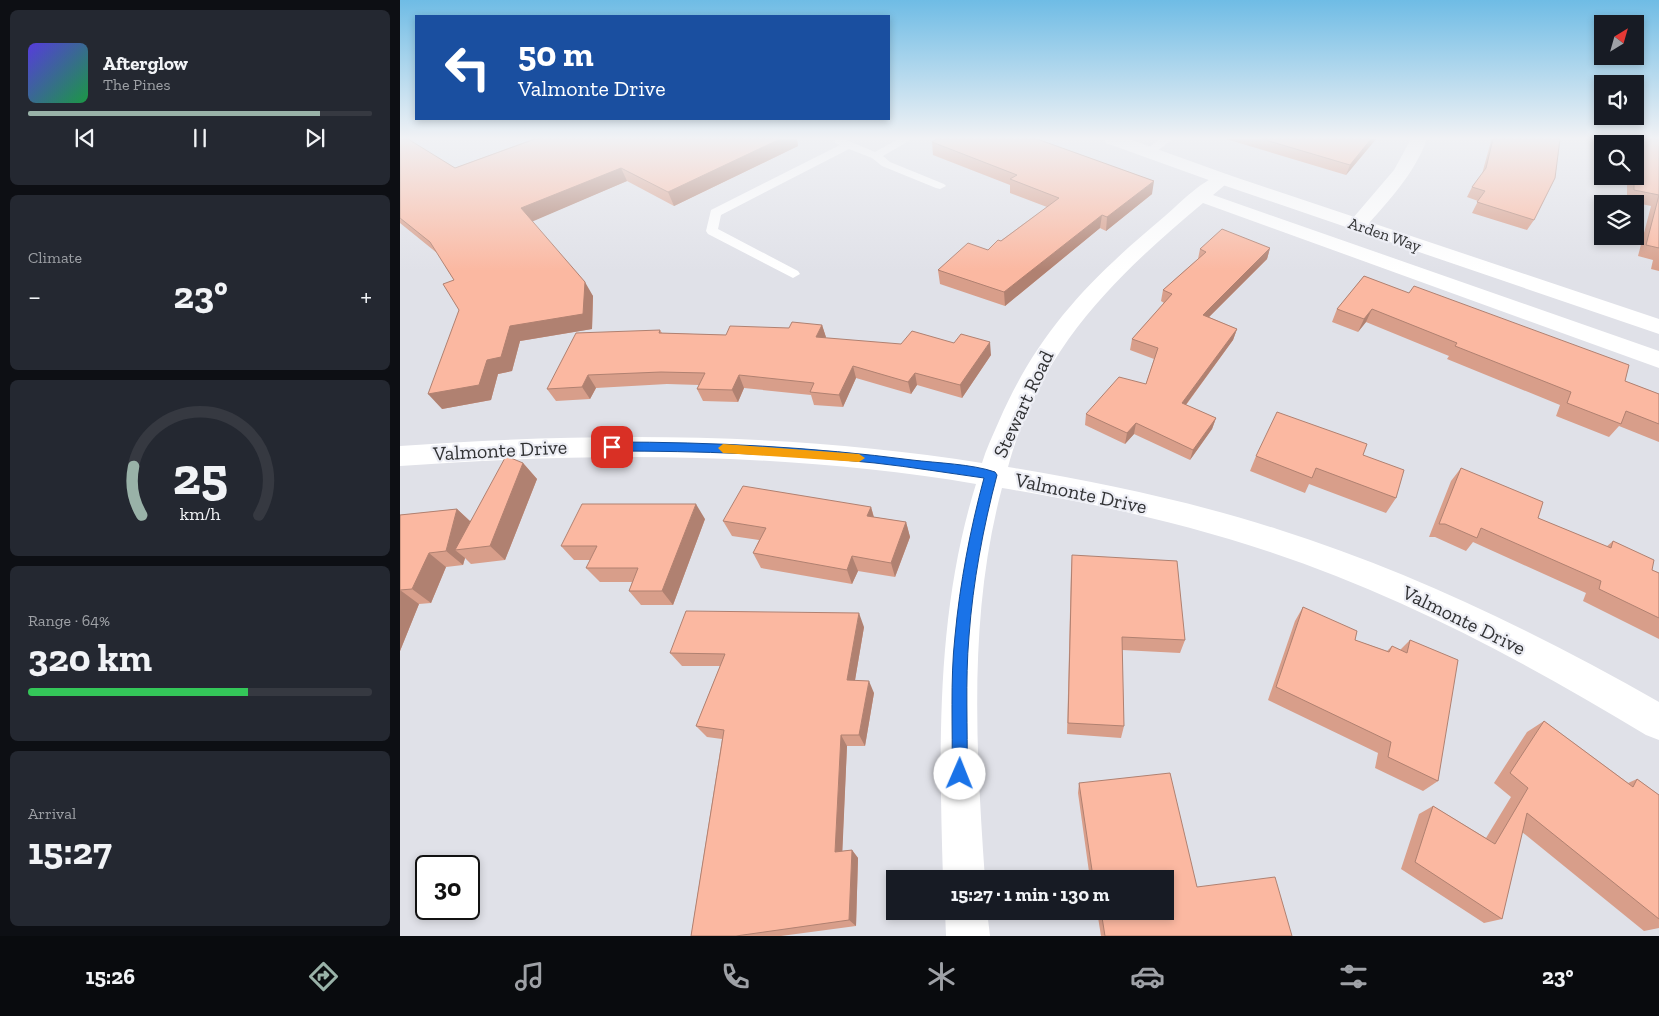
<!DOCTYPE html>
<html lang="en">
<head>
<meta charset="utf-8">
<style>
  body { margin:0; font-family:"Zilla Slab",serif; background:#242831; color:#f1f3f6; height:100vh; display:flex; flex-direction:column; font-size:19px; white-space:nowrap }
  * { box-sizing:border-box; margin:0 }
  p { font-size:16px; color:#9ea1a6 }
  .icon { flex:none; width:28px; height:28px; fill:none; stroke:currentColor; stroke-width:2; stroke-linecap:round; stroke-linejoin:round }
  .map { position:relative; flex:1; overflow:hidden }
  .details { display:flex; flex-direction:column; gap:10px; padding:10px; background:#0d0f14; width:400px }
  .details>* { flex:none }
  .banner { position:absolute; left:15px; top:15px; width:475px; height:105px; border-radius:0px; box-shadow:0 2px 8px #0003; background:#1a4fa0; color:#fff; overflow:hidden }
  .needle { width:32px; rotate:37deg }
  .fabs { position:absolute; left:1194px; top:15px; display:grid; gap:10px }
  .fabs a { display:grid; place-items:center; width:50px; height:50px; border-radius:0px; background:#171b24; box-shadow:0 2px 8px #0003; font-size:25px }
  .speed { position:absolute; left:15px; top:855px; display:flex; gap:10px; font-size:25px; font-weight:700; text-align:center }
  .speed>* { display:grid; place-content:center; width:65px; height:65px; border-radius:50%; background:#171b24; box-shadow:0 2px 8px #0003; line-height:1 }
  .speed .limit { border:2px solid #111; border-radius:8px; background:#fff; color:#111 }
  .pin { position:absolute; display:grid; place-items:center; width:42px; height:42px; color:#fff; margin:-21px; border-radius:10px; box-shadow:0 2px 8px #0006 }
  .me { position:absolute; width:55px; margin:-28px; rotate:1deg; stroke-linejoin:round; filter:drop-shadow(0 0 4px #0008) }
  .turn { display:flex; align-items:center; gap:18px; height:105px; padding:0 20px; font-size:22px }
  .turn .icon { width:65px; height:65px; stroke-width:2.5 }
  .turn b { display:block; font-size:35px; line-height:42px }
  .big { font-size:38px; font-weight:800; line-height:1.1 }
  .details .tile { flex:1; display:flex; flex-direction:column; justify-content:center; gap:8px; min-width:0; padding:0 18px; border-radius:8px; background:#242831 }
  .details .dial { align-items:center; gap:0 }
  .dial svg { height:130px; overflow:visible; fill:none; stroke:#363941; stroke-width:7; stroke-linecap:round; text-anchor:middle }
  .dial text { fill:#f1f3f6; stroke:none }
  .song { display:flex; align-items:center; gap:15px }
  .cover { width:60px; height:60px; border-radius:8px; background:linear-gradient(135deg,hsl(250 70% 55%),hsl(140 70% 35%)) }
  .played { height:5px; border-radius:2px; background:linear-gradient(90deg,#99b2a8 85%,#363941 85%) }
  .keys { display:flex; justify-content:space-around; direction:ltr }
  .heat { display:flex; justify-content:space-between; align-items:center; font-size:28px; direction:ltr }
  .charge { height:8px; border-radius:4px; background:linear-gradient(90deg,#34c759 64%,#363941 0) }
  .trip { position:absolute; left:486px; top:870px; width:288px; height:50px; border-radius:0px; background:#171b24; box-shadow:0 2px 8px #0003; font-weight:800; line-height:50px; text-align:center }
  .menu { display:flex; height:80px; justify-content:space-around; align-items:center; background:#090b0e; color:#9ea1a6 }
  .menu .icon { width:35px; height:35px }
  .menu .selected { color:#99b2a8 }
  .menu b { font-size:22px; color:#f1f3f6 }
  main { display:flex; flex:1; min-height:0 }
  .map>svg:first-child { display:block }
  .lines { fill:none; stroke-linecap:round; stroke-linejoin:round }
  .service { fill:#fff; fill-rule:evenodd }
  .minor { fill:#fff; fill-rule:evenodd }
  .primary { fill:#fff; fill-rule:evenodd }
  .wall { fill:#d89e8a }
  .shaded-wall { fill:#b08171 }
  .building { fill:#fbb8a1; stroke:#b08171 }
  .route { fill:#1a73e8; stroke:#114b97 }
  .slow { fill:#f59e0b }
  .labels { text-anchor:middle; stroke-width:4.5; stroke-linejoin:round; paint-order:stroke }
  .far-street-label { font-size:16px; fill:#313234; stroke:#edeef5 }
  .street-label { font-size:20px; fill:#313234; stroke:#edeef5 }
</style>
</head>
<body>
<main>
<section class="details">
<div class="tile">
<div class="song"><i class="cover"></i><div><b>Afterglow</b><p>The Pines</p></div></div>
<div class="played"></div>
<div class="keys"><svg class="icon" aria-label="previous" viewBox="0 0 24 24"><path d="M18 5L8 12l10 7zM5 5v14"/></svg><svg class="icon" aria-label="pause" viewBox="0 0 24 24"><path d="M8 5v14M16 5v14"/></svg><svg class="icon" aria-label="next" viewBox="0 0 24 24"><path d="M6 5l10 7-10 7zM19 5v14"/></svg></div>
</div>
<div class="tile"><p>Climate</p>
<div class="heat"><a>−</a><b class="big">23°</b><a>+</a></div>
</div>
<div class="tile dial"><svg viewBox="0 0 100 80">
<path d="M14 69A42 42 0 1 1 86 69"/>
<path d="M14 69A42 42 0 0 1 9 39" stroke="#99b2a8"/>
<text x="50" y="56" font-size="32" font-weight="700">25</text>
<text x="50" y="72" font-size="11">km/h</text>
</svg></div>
<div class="tile"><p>Range · 64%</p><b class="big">320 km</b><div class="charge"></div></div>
<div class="tile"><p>Arrival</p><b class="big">15:27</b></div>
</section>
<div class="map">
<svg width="1259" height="936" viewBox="0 0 1259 936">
  <rect width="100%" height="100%" fill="#e0e1e8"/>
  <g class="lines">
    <path class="service" d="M 435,139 L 444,139 L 475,152 L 498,139 L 512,139 L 483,156 L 490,162 L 544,184 L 546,186 L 540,189 L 536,188 L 482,166 L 472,158 L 449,149 L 321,215 L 318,229 L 398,271 L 400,274 L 393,278 L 308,234 L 306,231 L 311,210 L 440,145 L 435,143 Z
      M 760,139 L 773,139 L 753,154 L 745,154 L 744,152 L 745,150 Z"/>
    <path class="minor" d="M 1011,139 L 1027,139 C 1014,175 988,201 964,229 L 957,231 L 950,229 L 947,225 L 994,170 Z
      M 823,174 L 829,175 L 832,179 L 813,195 L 1259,351 L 1259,368 L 803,203 C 712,279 640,350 608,467 C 699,482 789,501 877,529 C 1010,571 1138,633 1259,702 L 1259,740 L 1246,735 C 1127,663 1003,596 870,552 C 783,523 693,503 602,488 C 568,615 576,749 585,879 L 543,879 C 539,746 536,612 576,484 C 386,452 192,452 0,466 L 0,446 C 194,432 389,432 582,463 C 586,449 593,435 599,421 C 638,331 691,278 765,216 C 780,203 804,178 823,174 Z
      M 545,911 L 587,911 L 590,936 L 546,936 Z"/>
    <path class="primary" d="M 704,139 L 729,139 L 829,175 L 1259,319 L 1259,334 L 817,183 L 706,143 Z"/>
  </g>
  <path class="wall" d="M 0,139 L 55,168 L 133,139 L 397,139 L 398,146 L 274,206 L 227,181 L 132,221 L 193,296 L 192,329 L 120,341 L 112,371 L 98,374 L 91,400 L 42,409 L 59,310 L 54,280 L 37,253 L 0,223 Z
    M 826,139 L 976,139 L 946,175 Z
    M 1090,139 L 1160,139 L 1134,220 L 1127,230 L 1072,213 L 1078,201 L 1067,197 L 1072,187 L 1082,174 L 1091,141 Z
    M 1201,139 L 1259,139 L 1259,271 L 1251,269 L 1253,260 L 1238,256 L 1251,206 L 1227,201 L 1227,176 L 1235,176 L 1235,144 L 1205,144 Z
    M 532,142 L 752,194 L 706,231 L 700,228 L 605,306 L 540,284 L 538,270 L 588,250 L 647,207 L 610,193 L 610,185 L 533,155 Z
    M 870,248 L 867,259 L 809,317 L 837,329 L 833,340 L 786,405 L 816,418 L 812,429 L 790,460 L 734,434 L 725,444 L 685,425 L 686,414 L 746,384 L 754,359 L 730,350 L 732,339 L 764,303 L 761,301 L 763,290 L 798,259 L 800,249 Z
    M 964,276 L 1225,381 L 1259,394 L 1259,442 L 1219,426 L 1209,437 L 1156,416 L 1160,405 L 1047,359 L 1049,356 L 966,322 L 958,332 L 932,322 L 937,309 Z
    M 422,325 L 426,338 L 591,355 L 562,398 L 517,385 L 511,394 L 456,378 L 443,407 L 414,405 L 411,395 L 344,388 L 338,402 L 303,401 L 297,389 L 299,385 L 267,384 L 196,388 L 190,399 L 156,401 L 147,389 L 260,330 L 262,333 L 326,335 Z
    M 963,455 L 996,498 L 986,513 L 909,484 L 905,493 L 850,471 L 856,456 Z
    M 123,463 L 137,479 L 105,560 L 71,564 L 65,558 L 63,565 L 46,567 L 31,603 L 19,604 L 0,651 L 0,515 L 57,509 L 70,521 Z
    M 1061,468 L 1138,518 L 1206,547 L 1213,541 L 1252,570 L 1259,573 L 1259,639 L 1183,601 L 1186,593 L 1073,542 L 1066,551 L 1035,537 L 1029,537 L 1051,481 Z
    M 471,507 L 474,517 L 506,522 L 510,537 L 495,577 L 458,571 L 452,584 L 361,568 L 353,553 L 359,540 L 332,536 L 323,521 Z
    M 305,519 L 273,605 L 241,605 L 229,591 L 232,582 L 200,582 L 186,568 L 190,560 L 174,560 L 161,546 Z
    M 672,555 L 785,640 L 780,653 L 722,650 L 724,726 L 721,738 L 667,734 L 671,570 Z
    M 903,607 L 955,640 L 987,651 L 992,646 L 1000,650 L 1010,640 L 1038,781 L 1023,791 L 975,768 L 978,753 L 868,700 L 895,621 Z
    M 464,627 L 455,680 L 474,693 L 465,746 L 447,746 L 442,851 L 452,850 L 458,858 L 456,926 L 381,936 L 291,936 L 322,739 L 307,737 L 296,726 L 320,666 L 282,666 L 270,653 Z
    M 1144,721 L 1228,783 L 1237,779 L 1259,795 L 1259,928 L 1244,931 L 1122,832 L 1102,919 L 1084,923 L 1001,869 L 1019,814 L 1033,806 L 1086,838 L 1111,797 L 1094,783 L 1127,732 Z
    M 679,783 L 797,887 L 892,936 L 701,936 L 697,911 L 765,911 L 765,879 L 690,879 L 678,793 Z"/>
  <path class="shaded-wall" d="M 380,139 L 397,139 L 398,146 L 274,206 L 268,192 Z
    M 971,139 L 976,139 L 946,175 L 950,165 Z
    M 221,168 L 227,181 L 129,223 L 121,208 Z
    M 754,181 L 752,194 L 706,231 L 707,217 Z
    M 702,215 L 700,228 L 605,306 L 604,292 Z
    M 870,248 L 867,259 L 800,326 L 803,315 Z
    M 185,282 L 193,296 L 192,329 L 120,341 L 112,371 L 98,374 L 91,400 L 42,409 L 28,394 L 87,360 L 110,326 Z
    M 972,309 L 966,322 L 958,332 L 964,319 Z
    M 422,325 L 426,337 L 420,349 L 416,337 Z
    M 837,329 L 833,340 L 779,414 L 782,403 Z
    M 590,342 L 591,355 L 562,398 L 560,385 Z
    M 453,366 L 456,378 L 443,407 L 439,395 Z
    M 515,373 L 517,385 L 511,394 L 508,382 Z
    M 188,375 L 196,388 L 190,399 L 182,387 Z
    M 339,375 L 344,388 L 338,402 L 332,390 Z
    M 816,418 L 812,429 L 790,460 L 793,450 Z
    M 736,423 L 734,434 L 725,444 L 727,433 Z
    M 123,463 L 137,479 L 105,560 L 90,546 Z
    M 296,504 L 305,519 L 273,605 L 262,591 Z
    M 471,507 L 475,522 L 467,516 Z
    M 57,509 L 73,524 L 55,550 L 65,558 L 63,565 L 46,551 Z
    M 506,522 L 510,537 L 495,577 L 491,563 Z
    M 29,553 L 46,567 L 31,603 L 12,589 Z
    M 452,556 L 458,571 L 452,584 L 447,570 Z
    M 0,590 L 19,604 L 0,651 Z
    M 459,613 L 464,627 L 453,692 L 447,680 Z
    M 469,681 L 474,693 L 465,746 L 459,735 Z
    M 441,735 L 447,746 L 442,860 L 435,852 Z
    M 452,850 L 458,858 L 456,926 L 449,920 Z"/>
  <path class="building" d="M 0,139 L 8,139 L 55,168 L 135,139 L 380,139 L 268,192 L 221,168 L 121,208 L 185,282 L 183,314 L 110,326 L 101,357 L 87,360 L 79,385 L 28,394 L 59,310 L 43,284 L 54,280 L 30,242 L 0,218 Z
    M 536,139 L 637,139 L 754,181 L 707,217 L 702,215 L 604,292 L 538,270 L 568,243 L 588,250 L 598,240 L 601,241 L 659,198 L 610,179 L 617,175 L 532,142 Z
    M 862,139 L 971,139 L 950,165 Z
    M 1093,139 L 1160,139 L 1155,178 L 1134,220 L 1077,202 L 1085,191 L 1072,187 L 1086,168 Z
    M 1217,139 L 1259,139 L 1259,248 L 1246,245 L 1259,195 L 1234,190 L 1234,176 L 1235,176 L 1235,144 L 1220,144 Z
    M 822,229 L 870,248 L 803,315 L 837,329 L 782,403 L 816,418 L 793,450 L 736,423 L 727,433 L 686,414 L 719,377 L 746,384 L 758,348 L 732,339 L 772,294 L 763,290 L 806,252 L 800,249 Z
    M 964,276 L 1009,293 L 1014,286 L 1229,365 L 1225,381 L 1259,394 L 1259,424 L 1226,411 L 1221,424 L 1167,403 L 1171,392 L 1055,346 L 1057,343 L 972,309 L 964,319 L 937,309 Z
    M 392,322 L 422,325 L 416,337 L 501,344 L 512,331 L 554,343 L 561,334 L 590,342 L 560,385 L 515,373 L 508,382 L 453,366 L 439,395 L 410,392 L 414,383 L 339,375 L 332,390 L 297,389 L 305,373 L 261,372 L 188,375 L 182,387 L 147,389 L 176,333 L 260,330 L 259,333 L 326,335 L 330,326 L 389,328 Z
    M 877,412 L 967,444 L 963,455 L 1004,470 L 996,498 L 916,468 L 912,478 L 856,456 Z
    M 106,456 L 123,463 L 90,546 L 55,550 Z
    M 1061,468 L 1143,502 L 1138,518 L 1211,548 L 1213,541 L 1254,560 L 1252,570 L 1259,573 L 1259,618 L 1199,589 L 1201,581 L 1081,528 L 1077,538 L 1045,524 L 1039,524 Z
    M 343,486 L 471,507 L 467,516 L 506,522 L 491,563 L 452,556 L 447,570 L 353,553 L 366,528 L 323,521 Z
    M 182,504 L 296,504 L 262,591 L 229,591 L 238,568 L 186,568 L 197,546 L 161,546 Z
    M 57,509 L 46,551 L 29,553 L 12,589 L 0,590 L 0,515 Z
    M 672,555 L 777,561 L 785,640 L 722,637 L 724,726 L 668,723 Z
    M 903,607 L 957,631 L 955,640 L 989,652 L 992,646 L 1007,653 L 1010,640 L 1058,660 L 1038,781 L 988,757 L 991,742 L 876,687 Z
    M 286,611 L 459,613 L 447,680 L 469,681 L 459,735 L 441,735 L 435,852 L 452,850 L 449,920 L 336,936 L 291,936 L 324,730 L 296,726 L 325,654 L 270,653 Z
    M 1144,721 L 1233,787 L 1237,779 L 1259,795 L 1259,919 L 1127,813 L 1102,919 L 1015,862 L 1033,806 L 1095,844 L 1128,788 L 1110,773 Z
    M 770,773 L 797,887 L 875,877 L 892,936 L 705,936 L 701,911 L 765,911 L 765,879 L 696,879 L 696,877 L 693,877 L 679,783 Z"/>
  <linearGradient id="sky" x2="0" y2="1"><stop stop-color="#6fbce5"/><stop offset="0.51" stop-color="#f1f2f5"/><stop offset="1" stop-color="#f1f2f5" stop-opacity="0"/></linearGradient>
  <rect width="1259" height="271" fill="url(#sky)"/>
  <path class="route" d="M 212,442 C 312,442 413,447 512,460 C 537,463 572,464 595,472 L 597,475 C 583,528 573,582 569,636 C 565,682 568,728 567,774 L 565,779 L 560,782 L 554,779 L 552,774 C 553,728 550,681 555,636 C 560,583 570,530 584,478 C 548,473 511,467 475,463 C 387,454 300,451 212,451 L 206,447 Z"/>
  <path class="slow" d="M 323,444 L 459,454 L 465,458 L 459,462 L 323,453 L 318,448 Z"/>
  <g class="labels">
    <g class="far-street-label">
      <text transform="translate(985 234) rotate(19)" y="6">Arden Way</text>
    </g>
    <g class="street-label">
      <text transform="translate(623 404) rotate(-65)" y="7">Stewart Road</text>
      <text transform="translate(100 450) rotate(-3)" y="7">Valmonte Drive</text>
      <text transform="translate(681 493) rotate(12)" y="7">Valmonte Drive</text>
      <text transform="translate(1064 620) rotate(26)" y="7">Valmonte Drive</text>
    </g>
  </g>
</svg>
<div class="fabs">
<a><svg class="needle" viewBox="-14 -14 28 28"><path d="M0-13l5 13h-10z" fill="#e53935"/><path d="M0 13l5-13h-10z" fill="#9ea1a6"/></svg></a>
<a><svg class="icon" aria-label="sound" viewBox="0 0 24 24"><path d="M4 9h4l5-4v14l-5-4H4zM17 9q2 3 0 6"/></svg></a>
<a><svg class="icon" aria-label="search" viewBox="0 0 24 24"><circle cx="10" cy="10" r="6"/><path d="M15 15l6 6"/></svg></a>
<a><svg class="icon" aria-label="layers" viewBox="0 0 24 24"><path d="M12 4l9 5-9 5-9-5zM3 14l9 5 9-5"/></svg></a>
</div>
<div class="speed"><div class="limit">30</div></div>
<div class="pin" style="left:212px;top:447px;background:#d93025"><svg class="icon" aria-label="arrive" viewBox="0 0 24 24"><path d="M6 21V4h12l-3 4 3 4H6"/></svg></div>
<svg class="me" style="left:560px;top:774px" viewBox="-20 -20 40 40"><circle r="19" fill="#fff"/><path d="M0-13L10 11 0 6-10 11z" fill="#1a73e8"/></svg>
<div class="trip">15:27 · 1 min · 130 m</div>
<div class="banner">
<div class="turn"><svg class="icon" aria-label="left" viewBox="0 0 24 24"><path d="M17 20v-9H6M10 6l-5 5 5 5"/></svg><div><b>50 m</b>Valmonte Drive</div></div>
</div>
</div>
</main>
<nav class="menu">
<b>15:26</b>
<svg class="icon selected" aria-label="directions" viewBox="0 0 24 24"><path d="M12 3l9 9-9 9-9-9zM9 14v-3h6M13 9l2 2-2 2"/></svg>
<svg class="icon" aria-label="music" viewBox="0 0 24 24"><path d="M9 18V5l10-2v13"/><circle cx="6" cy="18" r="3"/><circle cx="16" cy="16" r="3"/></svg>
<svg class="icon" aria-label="phone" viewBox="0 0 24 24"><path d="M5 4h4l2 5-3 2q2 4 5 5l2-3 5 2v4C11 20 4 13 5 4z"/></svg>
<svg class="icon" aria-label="climate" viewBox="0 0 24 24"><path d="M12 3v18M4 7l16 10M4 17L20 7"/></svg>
<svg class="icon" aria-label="car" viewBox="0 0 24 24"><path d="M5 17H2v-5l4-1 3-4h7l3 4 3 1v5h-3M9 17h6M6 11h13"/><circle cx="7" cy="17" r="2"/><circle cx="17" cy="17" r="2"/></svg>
<svg class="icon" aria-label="filters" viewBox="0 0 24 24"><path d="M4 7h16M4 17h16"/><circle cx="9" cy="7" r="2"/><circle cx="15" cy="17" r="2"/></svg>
<b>23°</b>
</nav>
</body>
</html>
